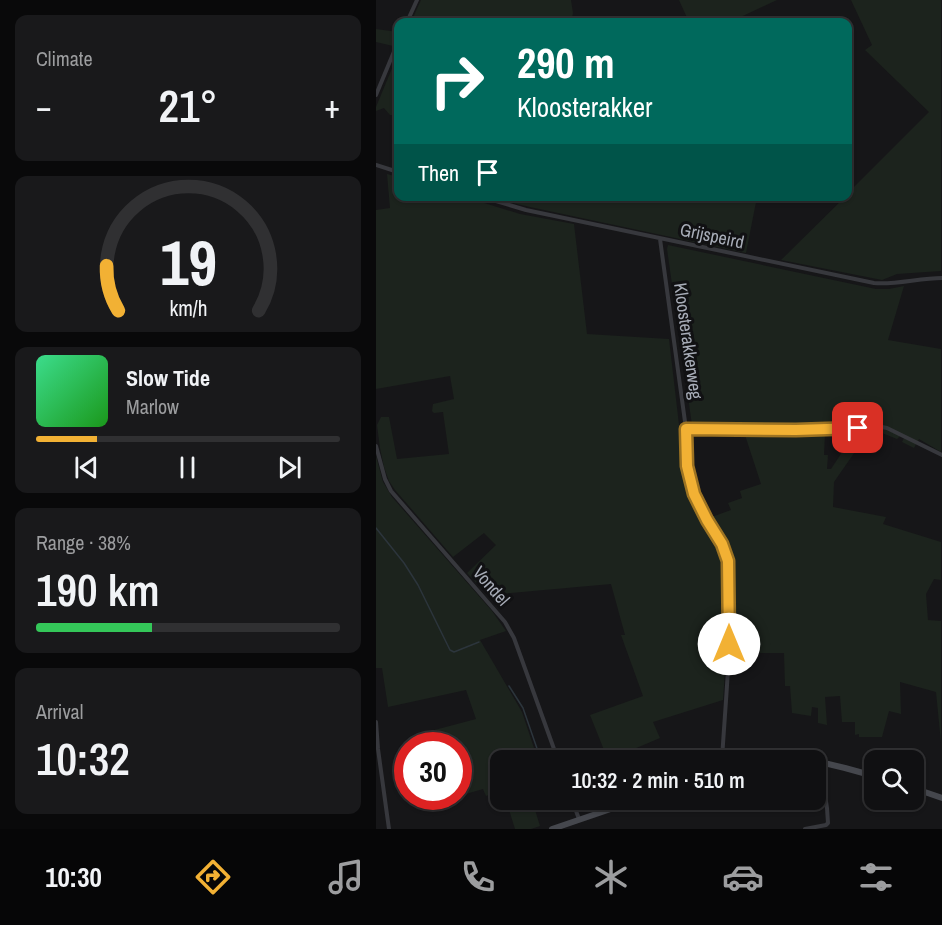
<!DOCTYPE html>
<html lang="en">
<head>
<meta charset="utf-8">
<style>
  body { margin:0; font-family:"Archivo Narrow",sans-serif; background:#19191b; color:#f1f3f6; height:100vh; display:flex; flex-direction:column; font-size:22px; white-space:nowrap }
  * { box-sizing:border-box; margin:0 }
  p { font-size:20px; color:#9c9d9f }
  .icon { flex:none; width:33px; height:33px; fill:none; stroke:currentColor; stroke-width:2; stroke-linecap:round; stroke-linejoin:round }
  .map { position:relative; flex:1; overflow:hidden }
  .side { display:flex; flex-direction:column; gap:15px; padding:15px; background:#09090a; width:376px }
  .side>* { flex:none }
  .guide { position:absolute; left:18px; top:18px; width:458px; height:183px; border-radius:12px; box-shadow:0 2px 4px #0004,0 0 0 2px #303032; background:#00695c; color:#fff; overflow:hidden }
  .controls { position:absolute; left:488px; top:750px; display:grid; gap:12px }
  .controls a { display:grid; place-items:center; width:60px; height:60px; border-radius:12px; background:#101012; box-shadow:0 2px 4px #0004,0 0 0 2px #303032; font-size:30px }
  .speed { position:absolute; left:18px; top:732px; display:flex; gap:12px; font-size:30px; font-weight:700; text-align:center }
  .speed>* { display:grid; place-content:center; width:78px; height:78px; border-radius:50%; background:#101012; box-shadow:0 2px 4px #0004,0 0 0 2px #303032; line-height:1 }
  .speed .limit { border:9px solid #d22; background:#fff; color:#111 }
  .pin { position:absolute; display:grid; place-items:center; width:51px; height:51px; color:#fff; margin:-26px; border-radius:12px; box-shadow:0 3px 9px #0006 }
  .me { position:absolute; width:66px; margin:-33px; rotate:0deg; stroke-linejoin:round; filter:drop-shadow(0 0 4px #0008) }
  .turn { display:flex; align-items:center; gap:21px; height:126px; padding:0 24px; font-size:27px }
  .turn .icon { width:78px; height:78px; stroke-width:2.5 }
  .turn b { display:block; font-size:42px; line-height:51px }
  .then { display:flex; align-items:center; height:57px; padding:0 24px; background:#0003; gap:12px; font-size:22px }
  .big { font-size:45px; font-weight:600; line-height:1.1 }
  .side .tile { flex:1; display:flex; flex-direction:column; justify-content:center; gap:9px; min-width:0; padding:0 21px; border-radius:12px; background:#19191b }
  .side .dial { align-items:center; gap:0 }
  .dial svg { height:156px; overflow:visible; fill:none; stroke:#303032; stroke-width:7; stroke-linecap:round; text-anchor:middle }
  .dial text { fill:#f1f3f6; stroke:none }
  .song { display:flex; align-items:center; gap:18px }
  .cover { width:72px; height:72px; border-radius:9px; background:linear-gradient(135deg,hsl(150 70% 55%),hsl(120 70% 35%)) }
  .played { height:6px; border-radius:3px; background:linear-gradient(90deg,#f2b134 20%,#303032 20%) }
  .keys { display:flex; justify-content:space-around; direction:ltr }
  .heat { display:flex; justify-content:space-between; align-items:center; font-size:33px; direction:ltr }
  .charge { height:9px; border-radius:4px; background:linear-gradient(90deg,#34c759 38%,#303032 0) }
  .trip { position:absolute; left:114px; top:750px; width:336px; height:60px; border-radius:12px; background:#101012; box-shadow:0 2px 4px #0004,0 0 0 2px #303032; font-weight:600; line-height:60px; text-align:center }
  .tabs { display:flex; height:96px; justify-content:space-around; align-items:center; background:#060607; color:#9c9d9f }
  .tabs .icon { width:42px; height:42px }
  .tabs .selected { color:#f2b134 }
  .tabs b { font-size:27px; color:#f1f3f6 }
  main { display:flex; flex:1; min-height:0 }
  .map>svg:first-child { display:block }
  .green { fill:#1c231d }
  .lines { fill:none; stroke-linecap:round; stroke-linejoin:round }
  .stream { stroke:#2c353c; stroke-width:1.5 }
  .street { stroke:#37383d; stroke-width:4 }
  .secondary { stroke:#45474d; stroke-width:6 }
  .route-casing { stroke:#9d7322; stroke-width:15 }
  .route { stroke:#f2b134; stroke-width:10 }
  .labels { text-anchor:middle; stroke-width:6; stroke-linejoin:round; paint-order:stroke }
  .street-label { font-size:18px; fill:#a8adb8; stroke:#111113 }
</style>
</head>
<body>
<main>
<section class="side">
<div class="tile"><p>Climate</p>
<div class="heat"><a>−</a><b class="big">21°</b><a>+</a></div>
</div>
<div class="tile dial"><svg viewBox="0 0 100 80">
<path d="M14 69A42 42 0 1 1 86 69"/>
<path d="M14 69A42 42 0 0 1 8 46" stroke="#f2b134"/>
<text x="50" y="56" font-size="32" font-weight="700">19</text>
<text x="50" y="72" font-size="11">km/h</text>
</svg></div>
<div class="tile">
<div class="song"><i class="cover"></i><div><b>Slow Tide</b><p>Marlow</p></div></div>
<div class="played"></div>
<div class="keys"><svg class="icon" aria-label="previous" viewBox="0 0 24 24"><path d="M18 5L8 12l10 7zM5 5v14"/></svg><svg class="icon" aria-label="pause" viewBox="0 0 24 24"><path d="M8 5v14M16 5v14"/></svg><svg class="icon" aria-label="next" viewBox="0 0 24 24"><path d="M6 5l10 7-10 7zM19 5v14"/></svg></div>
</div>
<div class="tile"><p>Range · 38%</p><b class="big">190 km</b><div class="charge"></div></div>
<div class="tile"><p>Arrival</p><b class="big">10:32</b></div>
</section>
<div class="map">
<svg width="566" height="829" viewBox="0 0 566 829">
  <rect width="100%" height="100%" fill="#161618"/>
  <path class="green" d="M 45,0 L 195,0 L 197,13 L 195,22 L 35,22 Z
    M 303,0 L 401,0 L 354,22 L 313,22 Z
    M 475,0 L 565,0 L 565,271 L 521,274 L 506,280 L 405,260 L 469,197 L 471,196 L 471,194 L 553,112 L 489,50 L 496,45 Z
    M 0,29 L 22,32 L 17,46 L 0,42 Z
    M 17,66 L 22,67 L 22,112 L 19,115 L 14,115 L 8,108 L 0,111 L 0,107 Z
    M 11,174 L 22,177 L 22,196 L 89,197 L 144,214 L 198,224 L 211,334 L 293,339 L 307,459 L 314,493 L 323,512 L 347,550 L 350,562 L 351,643 L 347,700 L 277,722 L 284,738 L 232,760 L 214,715 L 267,696 L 245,635 L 249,635 L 235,584 L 112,595 L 91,573 L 120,545 L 108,533 L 77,557 L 19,490 L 13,481 L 8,467 L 4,448 L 1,425 L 5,417 L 13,417 L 21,459 L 73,454 L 67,412 L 58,413 L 56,411 L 57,404 L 78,399 L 74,376 L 0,389 L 0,210 L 14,208 Z
    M 113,197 L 381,197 L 370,253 L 154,207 Z
    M 292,245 L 500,289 L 513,289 L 528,286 L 512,340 L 565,349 L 565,452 L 543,439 L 538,448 L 526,442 L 528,438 L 524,436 L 521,439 L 506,433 L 504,442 L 499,444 L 494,442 L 498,432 L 492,432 L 449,434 L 448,455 L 452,455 L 451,469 L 455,469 L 476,437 L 480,439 L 483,446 L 458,482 L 457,507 L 510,517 L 507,524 L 565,542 L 565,580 L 558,579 L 550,594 L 552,620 L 565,621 L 565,743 L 560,692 L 524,682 L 525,714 L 513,711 L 506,737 L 483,737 L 483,734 L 479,735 L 479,722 L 466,722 L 464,696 L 449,697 L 451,725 L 442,723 L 442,708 L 436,707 L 435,716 L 416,713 L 414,686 L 409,686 L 408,653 L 375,653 L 375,638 L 364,637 L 364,633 L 356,633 C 356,613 360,569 354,551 C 349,539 340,529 333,518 L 355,510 L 352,503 L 366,498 L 364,491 L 385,484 L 369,435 L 448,434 L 447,426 L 320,427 L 316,425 L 291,249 Z
    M 0,456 L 7,482 L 16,497 L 116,611 L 130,631 L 104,640 L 146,712 L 162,760 L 124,760 L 124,791 L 110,796 L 107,789 L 83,796 L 82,746 L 54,745 L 51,732 L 100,719 L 90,690 L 12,707 L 6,668 L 0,668 Z
    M 130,800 L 156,800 L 164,826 L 155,829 L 139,829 Z"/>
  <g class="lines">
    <path class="stream" d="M 0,528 L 28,563 L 42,585 L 74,650 L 78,652 L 103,642
      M 133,686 L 147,708 L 165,760"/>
    <path class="street" d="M 31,22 L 41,0
      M 0,95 L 22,42
      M 0,165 L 22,172
      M 103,196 L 150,210 L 498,283 C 520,285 543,278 566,278
      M 284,239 L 310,429 C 308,460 314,490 329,517 C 337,530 348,543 351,558 C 354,571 353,585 353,599 C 355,653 349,707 346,760
      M 310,429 L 420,430 L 506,427 L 511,428 L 566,455
      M 0,446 L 9,479 L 15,491 L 129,622 L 138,638 L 182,760
      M 0,722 L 2,749 L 13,829
      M 196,800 L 203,819
      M 429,829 L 450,825 L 452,823 L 451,808 L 444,762"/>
    <path class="secondary" d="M 358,760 C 383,755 411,756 437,760
      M 440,761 L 469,768 L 498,776
      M 537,788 L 566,798
      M 176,829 L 261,800"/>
  </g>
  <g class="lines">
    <g class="route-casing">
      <path id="route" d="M 353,644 L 352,561 L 346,544 L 331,520 L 318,494 L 311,466 L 310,429 L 420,430 L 482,428"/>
    </g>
    <use href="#route" class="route"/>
  </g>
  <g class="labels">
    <g class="street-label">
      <text transform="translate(336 236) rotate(12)" y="6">Grijspeird</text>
      <text transform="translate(312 341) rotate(82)" y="6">Kloosterakkerweg</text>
      <text transform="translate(115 586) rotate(49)" y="6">Vondel</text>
    </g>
  </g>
</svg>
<div class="controls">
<a><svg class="icon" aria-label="search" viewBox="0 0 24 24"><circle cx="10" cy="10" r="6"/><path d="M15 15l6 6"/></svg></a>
</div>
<div class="speed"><div class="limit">30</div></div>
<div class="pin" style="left:482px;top:428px;background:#d93025"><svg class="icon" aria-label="arrive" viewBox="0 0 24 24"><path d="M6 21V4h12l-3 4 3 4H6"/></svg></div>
<svg class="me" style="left:353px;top:644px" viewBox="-20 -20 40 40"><circle r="19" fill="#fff"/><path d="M0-13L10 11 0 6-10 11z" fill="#f2b134"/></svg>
<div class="trip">10:32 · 2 min · 510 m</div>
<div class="guide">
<div class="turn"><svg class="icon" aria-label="right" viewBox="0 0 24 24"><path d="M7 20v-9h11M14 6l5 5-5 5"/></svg><div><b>290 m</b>Kloosterakker</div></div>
<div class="then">Then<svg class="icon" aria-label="arrive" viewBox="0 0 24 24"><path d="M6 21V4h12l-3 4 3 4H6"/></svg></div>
</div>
</div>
</main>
<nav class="tabs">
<b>10:30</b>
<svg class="icon selected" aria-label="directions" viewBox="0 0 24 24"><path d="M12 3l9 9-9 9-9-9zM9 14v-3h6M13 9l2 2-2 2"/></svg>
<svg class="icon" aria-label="music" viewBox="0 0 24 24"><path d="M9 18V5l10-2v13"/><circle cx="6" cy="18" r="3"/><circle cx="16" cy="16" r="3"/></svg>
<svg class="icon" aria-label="phone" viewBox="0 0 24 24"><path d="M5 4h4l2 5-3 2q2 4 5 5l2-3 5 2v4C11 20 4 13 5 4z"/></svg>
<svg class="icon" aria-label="climate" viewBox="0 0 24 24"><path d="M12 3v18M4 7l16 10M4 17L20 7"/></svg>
<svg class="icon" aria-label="car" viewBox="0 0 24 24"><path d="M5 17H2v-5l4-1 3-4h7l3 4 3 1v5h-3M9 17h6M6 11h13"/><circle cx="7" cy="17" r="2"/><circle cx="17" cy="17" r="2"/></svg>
<svg class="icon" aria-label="filters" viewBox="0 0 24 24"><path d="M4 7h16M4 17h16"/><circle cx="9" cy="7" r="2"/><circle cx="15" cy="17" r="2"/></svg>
</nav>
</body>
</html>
